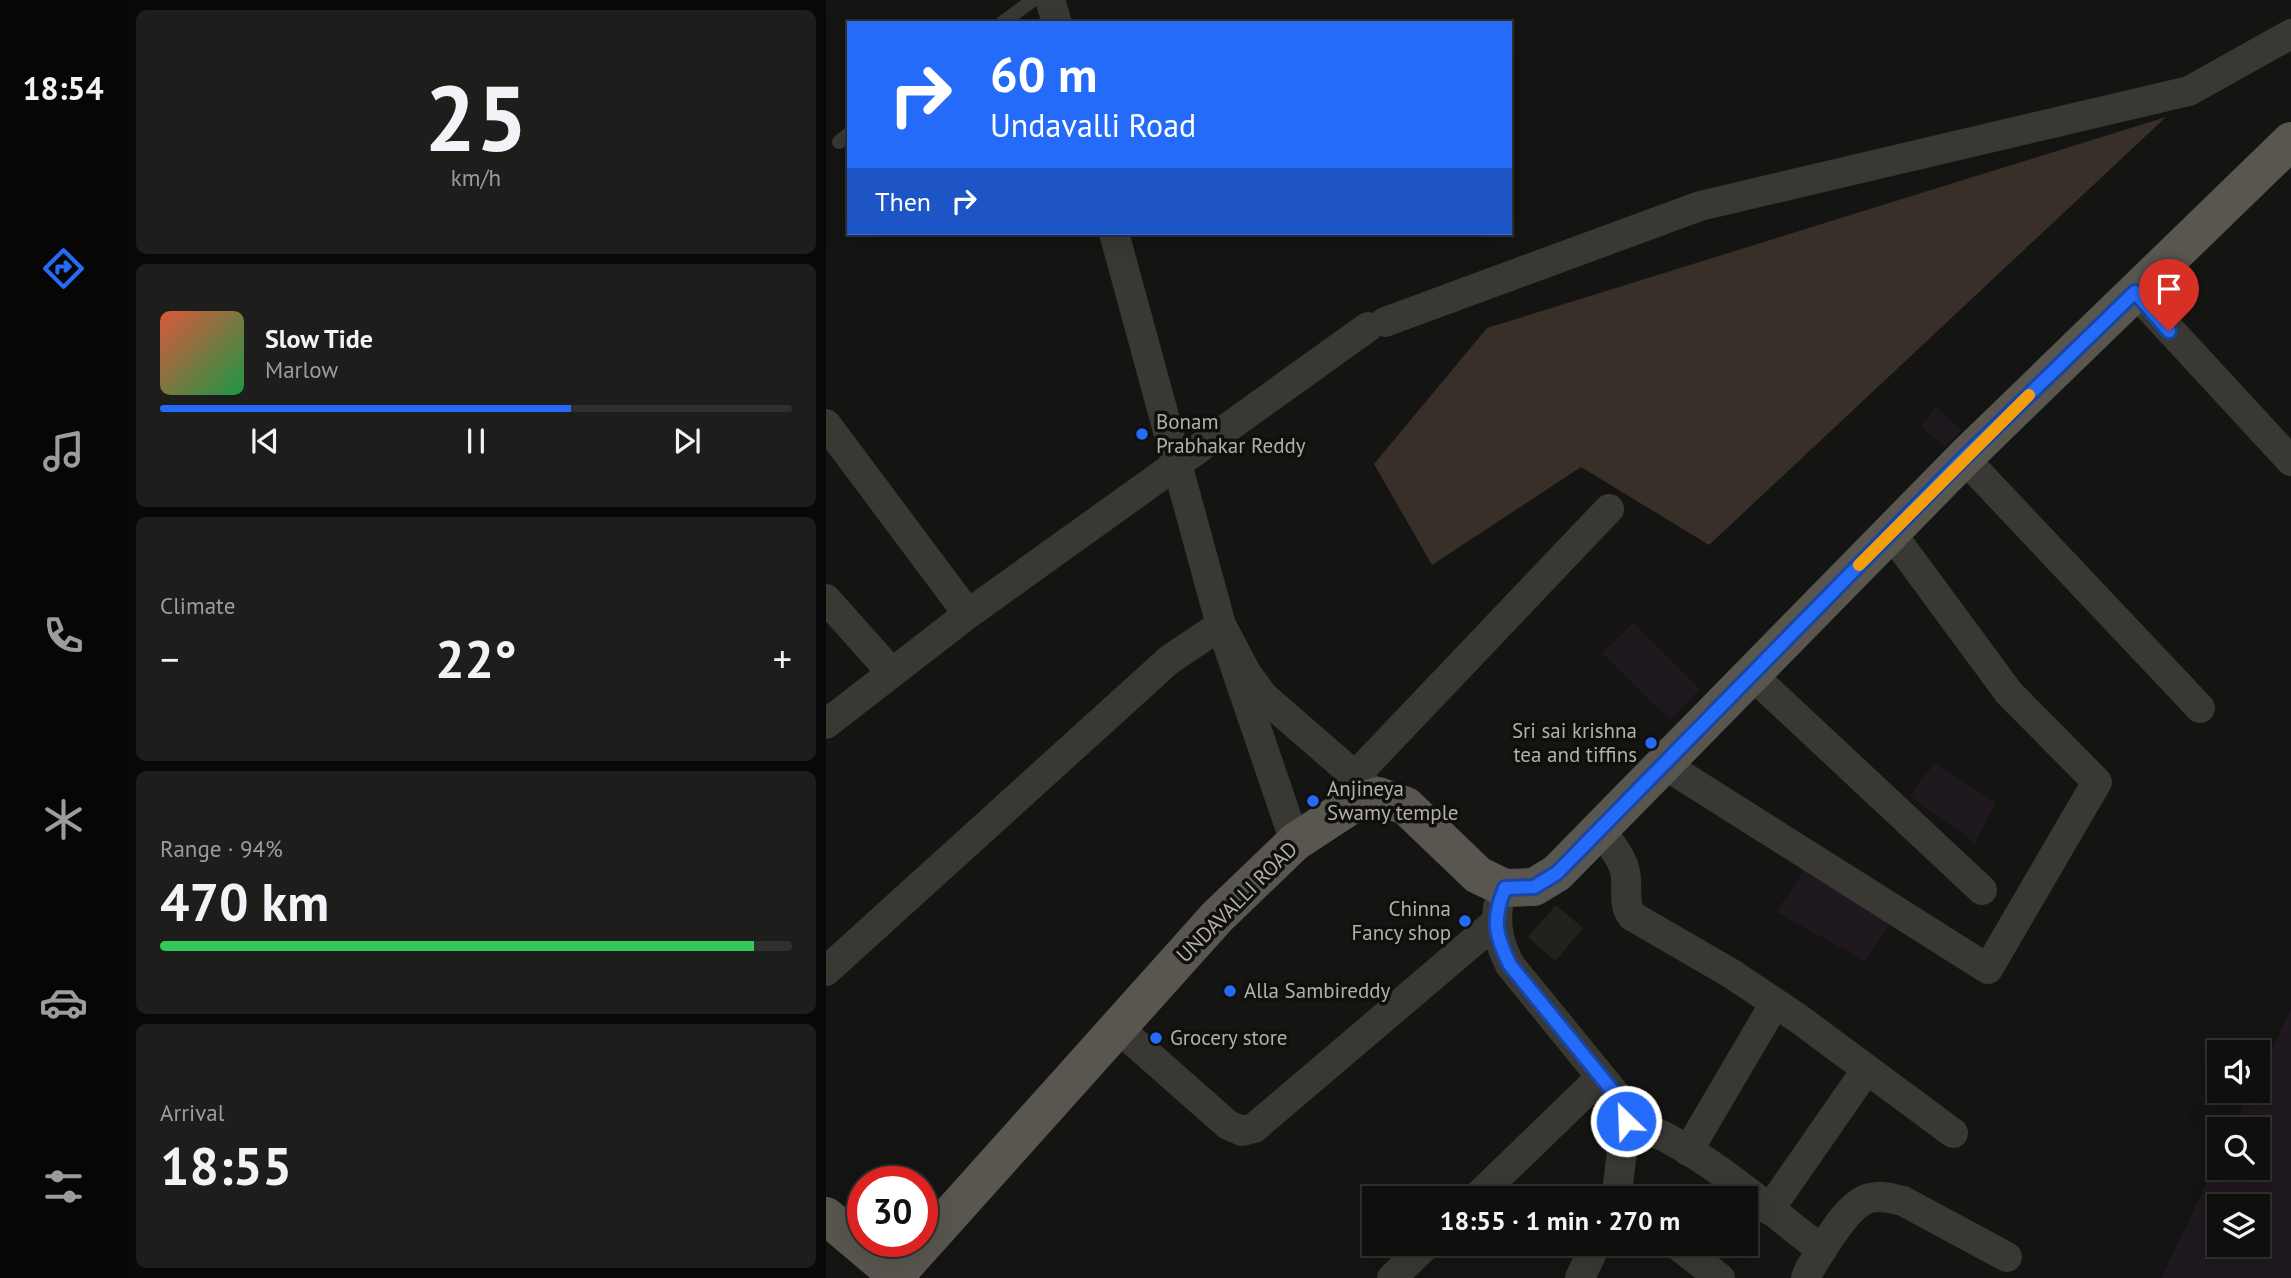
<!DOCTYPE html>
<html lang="en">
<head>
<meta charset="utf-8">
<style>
  body { margin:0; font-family:"PT Sans",sans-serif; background:#1d1d1c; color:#f1f3f6; height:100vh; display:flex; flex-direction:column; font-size:26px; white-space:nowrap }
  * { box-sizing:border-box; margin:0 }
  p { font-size:23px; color:#9b9c9e }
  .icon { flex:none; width:38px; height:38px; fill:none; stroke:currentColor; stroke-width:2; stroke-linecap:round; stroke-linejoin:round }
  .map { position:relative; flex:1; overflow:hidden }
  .side { display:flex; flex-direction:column; gap:10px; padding:10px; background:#080808; width:700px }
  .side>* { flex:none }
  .guide { position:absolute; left:21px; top:21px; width:665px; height:214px; border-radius:0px; box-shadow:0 7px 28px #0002,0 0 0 2px #2f2f2e; background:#256bf9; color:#fff; overflow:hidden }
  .buttons { position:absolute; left:1381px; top:1040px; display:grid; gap:14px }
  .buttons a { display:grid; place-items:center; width:63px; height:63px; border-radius:0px; background:#0f0f0e; box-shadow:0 7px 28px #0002,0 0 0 2px #2f2f2e; font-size:35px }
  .speed { position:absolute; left:21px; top:1166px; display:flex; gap:14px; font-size:35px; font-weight:700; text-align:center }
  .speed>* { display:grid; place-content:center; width:91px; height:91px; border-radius:50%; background:#0f0f0e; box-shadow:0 7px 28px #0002,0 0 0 2px #2f2f2e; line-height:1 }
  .speed .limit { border:10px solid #d22; background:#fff; color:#111 }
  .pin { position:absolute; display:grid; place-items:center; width:60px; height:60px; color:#fff; margin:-72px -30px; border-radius:50% 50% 50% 0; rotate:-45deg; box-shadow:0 0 7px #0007 }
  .pin .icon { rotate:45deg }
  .me { position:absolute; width:77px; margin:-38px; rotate:336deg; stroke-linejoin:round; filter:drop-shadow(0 0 5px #0008) }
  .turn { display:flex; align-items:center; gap:24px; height:147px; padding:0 28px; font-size:32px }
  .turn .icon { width:91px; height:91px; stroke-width:2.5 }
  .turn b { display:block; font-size:49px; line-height:60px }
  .then { display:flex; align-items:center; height:66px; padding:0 28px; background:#0003; gap:14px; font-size:26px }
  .big { font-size:52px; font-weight:700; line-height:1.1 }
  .side .widget { flex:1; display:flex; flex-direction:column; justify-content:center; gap:10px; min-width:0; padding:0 24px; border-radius:10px; background:#1d1d1c }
  .side .dial { align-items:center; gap:0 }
  .dial b { font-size:91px; line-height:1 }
  .song { display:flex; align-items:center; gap:21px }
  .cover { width:84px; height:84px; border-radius:10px; background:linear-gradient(135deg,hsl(10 70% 55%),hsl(140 70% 35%)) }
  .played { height:7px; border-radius:4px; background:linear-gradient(90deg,#256bf9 65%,#2f2f2e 65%) }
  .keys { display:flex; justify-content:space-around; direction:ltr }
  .heat { display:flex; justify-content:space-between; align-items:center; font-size:38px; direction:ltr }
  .charge { height:10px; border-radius:5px; background:linear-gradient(90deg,#34c759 94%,#2f2f2e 0) }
  .trip { position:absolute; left:536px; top:1186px; width:396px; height:70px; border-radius:0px; background:#0f0f0e; box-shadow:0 7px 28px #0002,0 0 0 2px #2f2f2e; font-weight:700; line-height:70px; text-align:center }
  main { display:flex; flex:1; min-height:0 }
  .menu { display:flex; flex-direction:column; width:126px; justify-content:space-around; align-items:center; background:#060606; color:#9b9c9e }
  .menu .icon { width:49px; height:49px }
  .menu .selected { color:#256bf9 }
  .menu b { font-size:32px; color:#f1f3f6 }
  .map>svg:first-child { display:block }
  .built { fill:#21211e }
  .green { fill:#1f181e; fill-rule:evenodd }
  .water { fill:#382f28 }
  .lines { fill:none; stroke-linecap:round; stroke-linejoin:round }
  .lane { stroke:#393833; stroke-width:14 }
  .street { stroke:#393833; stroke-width:30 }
  .primary { stroke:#58564f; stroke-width:38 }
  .route-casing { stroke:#1846a2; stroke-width:18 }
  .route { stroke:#256bf9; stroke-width:12 }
  .slow { stroke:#f59e0b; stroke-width:12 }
  .poi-dot { fill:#256bf9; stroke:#0f0f0d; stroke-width:2.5 }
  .labels { text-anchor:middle; stroke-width:7; stroke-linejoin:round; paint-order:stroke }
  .poi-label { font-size:21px; fill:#b5b0a3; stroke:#0f0f0d; text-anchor:start }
  .street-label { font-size:21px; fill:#b5b0a3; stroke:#0f0f0d }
</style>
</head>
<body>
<main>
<nav class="menu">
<b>18:54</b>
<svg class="icon selected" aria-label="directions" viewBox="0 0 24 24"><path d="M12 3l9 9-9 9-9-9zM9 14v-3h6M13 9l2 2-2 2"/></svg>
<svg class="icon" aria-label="music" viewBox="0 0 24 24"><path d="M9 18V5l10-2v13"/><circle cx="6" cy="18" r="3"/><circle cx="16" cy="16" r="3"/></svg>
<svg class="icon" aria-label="phone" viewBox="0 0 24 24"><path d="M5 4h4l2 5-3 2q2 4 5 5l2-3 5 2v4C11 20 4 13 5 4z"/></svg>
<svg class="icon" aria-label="climate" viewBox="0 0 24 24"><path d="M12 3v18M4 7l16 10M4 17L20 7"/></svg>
<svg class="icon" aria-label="car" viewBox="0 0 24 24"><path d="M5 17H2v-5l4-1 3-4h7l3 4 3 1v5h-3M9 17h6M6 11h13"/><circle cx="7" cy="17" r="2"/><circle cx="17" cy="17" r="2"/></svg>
<svg class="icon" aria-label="filters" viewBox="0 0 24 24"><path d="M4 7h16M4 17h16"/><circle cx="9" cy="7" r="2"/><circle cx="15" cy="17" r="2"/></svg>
</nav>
<section class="side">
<div class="widget dial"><b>25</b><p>km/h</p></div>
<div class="widget">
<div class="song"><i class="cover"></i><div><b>Slow Tide</b><p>Marlow</p></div></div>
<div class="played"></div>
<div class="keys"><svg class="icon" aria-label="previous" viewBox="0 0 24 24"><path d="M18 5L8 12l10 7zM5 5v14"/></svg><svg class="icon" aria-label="pause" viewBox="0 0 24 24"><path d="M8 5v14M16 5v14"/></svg><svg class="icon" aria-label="next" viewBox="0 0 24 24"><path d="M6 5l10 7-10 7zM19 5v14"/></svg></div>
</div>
<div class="widget"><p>Climate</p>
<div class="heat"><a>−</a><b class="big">22°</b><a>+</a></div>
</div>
<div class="widget"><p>Range · 94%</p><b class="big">470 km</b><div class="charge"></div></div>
<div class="widget"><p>Arrival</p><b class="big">18:55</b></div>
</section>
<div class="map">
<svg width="1465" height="1278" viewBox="0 0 1465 1278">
  <rect width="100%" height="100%" fill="#141412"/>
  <path class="built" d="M 730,905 L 757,928 L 729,961 L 702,937 Z"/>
  <path class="green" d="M 1110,407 L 1135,430 L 1119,447 L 1095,426 Z
    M 807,623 L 874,689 L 844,720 L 776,653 Z
    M 1109,762 L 1170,803 L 1149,843 L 1084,796 Z
    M 979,869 L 1066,920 L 1039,961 L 950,912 Z
    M 1465,1009 L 1465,1278 L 1335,1278 L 1393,1157 L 1393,1167 L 1432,1167 L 1432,1129 L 1407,1129 L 1425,1090 L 1432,1090 L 1432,1078 ZM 1393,1206 L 1432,1206 L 1432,1244 L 1393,1244 Z"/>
  <path class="water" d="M 1340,117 L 883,545 L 755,467 L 606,565 L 548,464 L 661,328 Z"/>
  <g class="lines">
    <path class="lane" d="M 176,23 L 207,0
      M 13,142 L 23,134"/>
    <path class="street" d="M 224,0 L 231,23
      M 288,233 L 395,625 L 421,674 L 437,696 L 552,796
      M 1309,292 L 1465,461
      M 559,322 L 874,206 L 1363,91 L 1465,34
      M 0,424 L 142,614
      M 1138,458 L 1374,708
      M 0,599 L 66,673
      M 926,675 L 1156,890
      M 0,724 L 142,614 L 542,327
      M 839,765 L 1162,969 L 1271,782 L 1183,693 L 1065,533
      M 529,776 L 783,509
      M 774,830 C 782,841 794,854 798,868 C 804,884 795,902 806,916 L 906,974 L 973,1019 L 1127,1133
      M 672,907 C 669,929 674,945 684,965 L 794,1100 L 800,1121 L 790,1199
      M 0,971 L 343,660 L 395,625 L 469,842
      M 292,1028 L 402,1125 L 416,1131 L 428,1128 L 669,923
      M 800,1121 C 814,1127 828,1131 841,1138 C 897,1168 946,1212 996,1250
      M 862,1151 L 949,1003
      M 649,1199 L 775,1077
      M 943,1210 L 1041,1069
      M 850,1244 L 894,1278
      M 566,1278 L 601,1244
      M 754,1278 L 770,1244
      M 980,1278 L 983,1270 C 996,1250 1021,1203 1044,1198 C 1055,1195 1066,1198 1077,1201 L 1181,1257"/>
    <path class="primary" d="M 0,1216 L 64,1270 L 79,1265 L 391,917 L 469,842 L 530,802 L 552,796 L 580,806 L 652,875 L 679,888 L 708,887 L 731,873 L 1138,458 L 1465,141"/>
  </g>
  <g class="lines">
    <g class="route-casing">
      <path id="route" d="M 800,1121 L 794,1100 L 684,965 C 669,935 666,919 679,888 L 708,887 L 731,873 L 1138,458 L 1309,292 L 1343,331"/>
    </g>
    <use href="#route" class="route"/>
    <path class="slow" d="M 1033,565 L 1203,395"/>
  </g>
  <g class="poi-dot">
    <circle cx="316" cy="434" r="7"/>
    <circle cx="825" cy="743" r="7"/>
    <circle cx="487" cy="801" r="7"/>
    <circle cx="639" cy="921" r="7"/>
    <circle cx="404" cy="991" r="7"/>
    <circle cx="330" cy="1038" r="7"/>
  </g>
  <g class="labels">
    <g class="poi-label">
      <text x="330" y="429">Bonam<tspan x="330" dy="24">Prabhakar Reddy</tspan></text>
      <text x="811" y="738" text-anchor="end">Sri sai krishna<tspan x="811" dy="24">tea and tiffins</tspan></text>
      <text x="501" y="796">Anjineya<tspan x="501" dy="24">Swamy temple</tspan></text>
      <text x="625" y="916" text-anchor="end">Chinna<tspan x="625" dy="24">Fancy shop</tspan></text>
      <text x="418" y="998">Alla Sambireddy</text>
      <text x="344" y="1045">Grocery store</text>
    </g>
    <g class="street-label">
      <text transform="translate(411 902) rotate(-45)" y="7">UNDAVALLI ROAD</text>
    </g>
  </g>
</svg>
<div class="buttons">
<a><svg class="icon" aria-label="sound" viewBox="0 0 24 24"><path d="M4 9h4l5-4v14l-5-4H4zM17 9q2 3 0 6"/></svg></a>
<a><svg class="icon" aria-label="search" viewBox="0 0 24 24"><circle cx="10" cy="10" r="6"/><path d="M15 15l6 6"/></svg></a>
<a><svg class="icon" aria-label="layers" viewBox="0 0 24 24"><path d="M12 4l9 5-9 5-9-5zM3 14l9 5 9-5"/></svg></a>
</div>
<div class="speed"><div class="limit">30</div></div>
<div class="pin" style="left:1343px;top:331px;background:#d93025"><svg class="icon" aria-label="arrive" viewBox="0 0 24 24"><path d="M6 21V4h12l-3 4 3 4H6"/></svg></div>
<svg class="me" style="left:800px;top:1121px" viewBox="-20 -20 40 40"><circle r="17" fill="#256bf9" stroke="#fff" stroke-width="3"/><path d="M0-11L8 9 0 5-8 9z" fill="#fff"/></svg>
<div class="trip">18:55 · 1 min · 270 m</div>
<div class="guide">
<div class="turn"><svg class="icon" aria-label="right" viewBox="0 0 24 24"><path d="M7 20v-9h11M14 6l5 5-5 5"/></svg><div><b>60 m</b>Undavalli Road</div></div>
<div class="then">Then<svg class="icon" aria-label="right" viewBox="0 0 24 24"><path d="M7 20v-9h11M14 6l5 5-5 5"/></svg></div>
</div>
</div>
</main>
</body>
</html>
